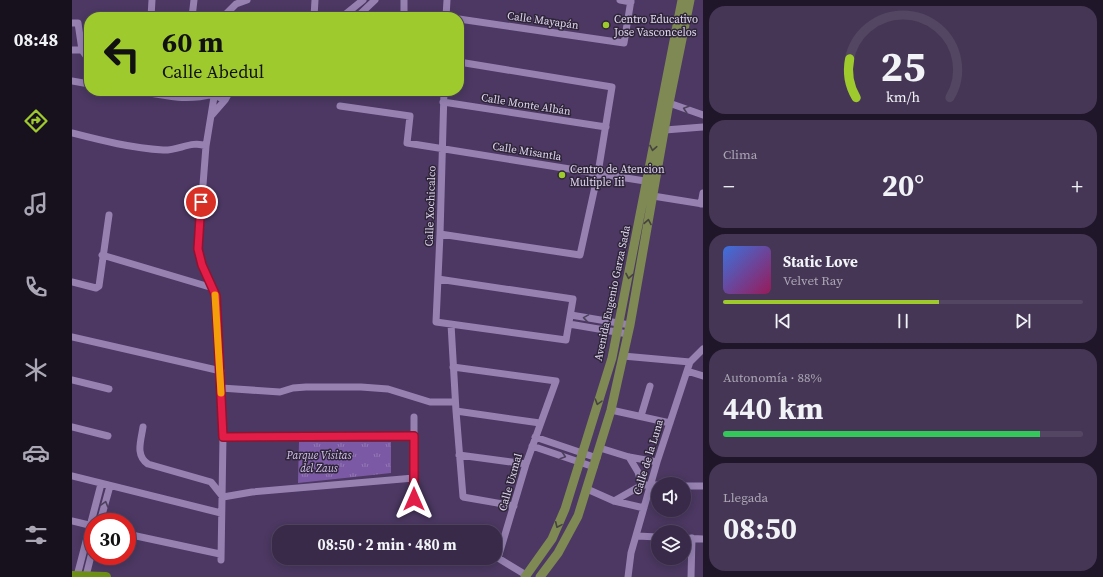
<!DOCTYPE html>
<html lang="es">
<head>
<meta charset="utf-8">
<style>
  body { margin:0; font-family:"Source Serif 4",serif; background:#443654; color:#f1f3f6; height:100vh; display:flex; flex-direction:column; font-size:15px; white-space:nowrap }
  * { box-sizing:border-box; margin:0 }
  p { font-size:13px; color:#aba7b5 }
  .icon { flex:none; width:22px; height:22px; fill:none; stroke:currentColor; stroke-width:2; stroke-linecap:round; stroke-linejoin:round }
  .map { position:relative; flex:1; overflow:hidden }
  .side { display:flex; flex-direction:column; gap:6px; padding:6px; background:#1f1729; width:400px }
  .side>* { flex:none }
  .top-card { position:absolute; left:12px; top:12px; width:380px; height:84px; border-radius:16px; box-shadow:0 2px 10px #0003,0 0 0 1px #534662; background:#9eca2e; color:#111; overflow:hidden }
  .buttons { position:absolute; left:579px; top:477px; display:grid; gap:8px }
  .buttons a { display:grid; place-items:center; width:40px; height:40px; border-radius:50%; background:#392a4a; box-shadow:0 2px 10px #0003,0 0 0 1px #534662; font-size:20px }
  .speed { position:absolute; left:12px; top:513px; display:flex; gap:8px; font-size:20px; font-weight:700; text-align:center }
  .speed>* { display:grid; place-content:center; width:52px; height:52px; border-radius:50%; background:#392a4a; box-shadow:0 2px 10px #0003,0 0 0 1px #534662; line-height:1 }
  .speed .limit { border:6px solid #d22; background:#fff; color:#111 }
  .pin { position:absolute; display:grid; place-items:center; width:34px; height:34px; color:#fff; margin:-17px; border:2px solid #fff; border-radius:50%; box-shadow:0 1px 4px #0007 }
  .me { position:absolute; width:44px; margin:-22px; rotate:0deg; stroke-linejoin:round; filter:drop-shadow(0 0 3px #0008) }
  .turn { display:flex; align-items:center; gap:14px; height:84px; padding:0 12px; font-size:18px }
  .turn .icon { width:52px; height:52px; stroke-width:2.5 }
  .turn b { display:block; font-size:28px; line-height:34px }
  .big { font-size:30px; font-weight:700; line-height:1.1 }
  .side .tile { flex:1; display:flex; flex-direction:column; justify-content:center; gap:6px; min-width:0; padding:0 14px; border-radius:16px; background:#443654 }
  .side .dial { align-items:center; gap:0 }
  .dial svg { height:104px; overflow:visible; fill:none; stroke:#534662; stroke-width:7; stroke-linecap:round; text-anchor:middle }
  .dial text { fill:#f1f3f6; stroke:none }
  .song { display:flex; align-items:center; gap:12px }
  .cover { width:48px; height:48px; border-radius:6px; background:linear-gradient(135deg,hsl(220 70% 55%),hsl(330 70% 35%)) }
  .played { height:4px; border-radius:2px; background:linear-gradient(90deg,#9eca2e 60%,#534662 60%) }
  .keys { display:flex; justify-content:space-around; direction:ltr }
  .heat { display:flex; justify-content:space-between; align-items:center; font-size:22px; direction:ltr }
  .charge { height:6px; border-radius:3px; background:linear-gradient(90deg,#34c759 88%,#534662 0) }
  .trip { position:absolute; left:200px; top:525px; width:230px; height:40px; border-radius:16px; background:#392a4a; box-shadow:0 2px 10px #0003,0 0 0 1px #534662; font-weight:700; line-height:40px; text-align:center }
  main { display:flex; flex:1; min-height:0 }
  .tabs { display:flex; flex-direction:column; width:72px; justify-content:space-around; align-items:center; background:#17111e; color:#aba7b5 }
  .tabs .icon { width:28px; height:28px }
  .tabs .current { color:#9eca2e }
  .tabs b { font-size:18px; color:#f1f3f6 }
  .map>svg:first-child { display:block }
  .park { fill:url(#park-tufts) }
  .lines { fill:none; stroke-linecap:round; stroke-linejoin:round }
  .minor { stroke:#9681b1; stroke-width:7 }
  .major { stroke:#7e8953; stroke-width:9 }
  .highway { stroke:#6e8f15; stroke-width:10 }
  .oneway { stroke:#4d415c }
  .oneway2 { stroke:#464340 }
  .route-casing { stroke:#92132f; stroke-width:10 }
  .route { stroke:#e11d48; stroke-width:7 }
  .slow { stroke:#f59e0b; stroke-width:7 }
  .poi-dot { fill:#9eca2e; stroke:#2e2538; stroke-width:1.5 }
  .labels { text-anchor:middle; stroke-width:3; stroke-linejoin:round; paint-order:stroke }
  .poi-label { font-size:11px; fill:#e1d6f0; stroke:#2e2538; text-anchor:start }
  .street-label { font-size:11px; fill:#e1d6f0; stroke:#2e2538 }
  .park-label { font-size:11px; font-style:italic; fill:#d6c2f0; stroke:#2e2538 }
</style>
</head>
<body>
<main>
<nav class="tabs">
<b>08:48</b>
<svg class="icon current" aria-label="directions" viewBox="0 0 24 24"><path d="M12 3l9 9-9 9-9-9zM9 14v-3h6M13 9l2 2-2 2"/></svg>
<svg class="icon" aria-label="music" viewBox="0 0 24 24"><path d="M9 18V5l10-2v13"/><circle cx="6" cy="18" r="3"/><circle cx="16" cy="16" r="3"/></svg>
<svg class="icon" aria-label="phone" viewBox="0 0 24 24"><path d="M5 4h4l2 5-3 2q2 4 5 5l2-3 5 2v4C11 20 4 13 5 4z"/></svg>
<svg class="icon" aria-label="climate" viewBox="0 0 24 24"><path d="M12 3v18M4 7l16 10M4 17L20 7"/></svg>
<svg class="icon" aria-label="car" viewBox="0 0 24 24"><path d="M5 17H2v-5l4-1 3-4h7l3 4 3 1v5h-3M9 17h6M6 11h13"/><circle cx="7" cy="17" r="2"/><circle cx="17" cy="17" r="2"/></svg>
<svg class="icon" aria-label="filters" viewBox="0 0 24 24"><path d="M4 7h16M4 17h16"/><circle cx="9" cy="7" r="2"/><circle cx="15" cy="17" r="2"/></svg>
</nav>
<div class="map">
<svg width="631" height="577" viewBox="0 0 631 577">
  <defs>
    <pattern id="park-tufts" width="24" height="20" patternUnits="userSpaceOnUse"><rect width="24" height="20" fill="#7c59a4"/><path d="M3 7l-1-3M5 7V3M7 7l1-3M15 17l-1-3M17 17v-4M19 17l1-3" fill="none" stroke="#9478b5"/></pattern>
  </defs>
  <rect width="100%" height="100%" fill="#4c3862"/>
  <path class="park" d="M 227,442 L 319,442 L 319,473 L 226,483 Z"/>
  <g class="lines">
    <path class="minor" d="M 548,0 L 559,2
      M 79,17 L 80,0
      M 120,17 L 122,0
      M 151,17 L 164,4 L 175,0
      M 242,17 L 243,0
      M 270,17 L 291,0
      M 285,17 L 303,0
      M 332,17 L 332,0
      M 374,17 L 375,0
      M 387,19 L 552,43 L 559,0
      M 0,23 L 6,23 L 10,50 L 17,60
      M 0,50 L 10,50
      M 0,81 L 17,84
      M 67,91 C 93,96 115,101 141,94 L 153,100
      M 143,91 L 134,146 L 126,249 L 130,265 L 144,296 L 151,437 L 149,560
      M 371,102 L 534,127
      M 597,103 L 631,115
      M 268,106 L 338,116 L 335,143 L 579,182
      M 140,115 L 153,100 L 158,91
      M 593,130 L 631,127
      M 0,133 C 31,141 60,148 91,150 C 106,151 120,140 134,146
      M 581,196 L 631,204
      M 629,204 L 631,193
      M 368,234 L 508,255 L 526,173 L 540,87 L 387,62
      M 30,255 L 141,288
      M 366,279 L 501,299 L 494,340 L 364,322 L 368,234 L 372,91
      M 0,282 L 24,288 L 27,286 L 37,215
      M 499,315 L 558,325
      M 379,324 L 384,411 L 391,497 L 442,506
      M 497,324 L 556,334
      M 0,337 L 149,371
      M 551,356 L 618,362
      M 381,367 L 484,381 L 454,464 L 426,558 L 454,575
      M 615,371 L 631,376
      M 0,380 L 37,389
      M 149,388 L 208,392 L 221,388 L 234,387 L 289,387 L 316,389 L 358,402 L 383,402
      M 539,410 L 598,423
      M 384,411 L 468,423
      M 569,416 L 578,386
      M 342,417 L 342,499
      M 0,427 L 36,436
      M 71,427 C 69,441 63,455 76,464 L 139,482 L 151,497 L 180,492 L 342,478
      M 151,437 L 342,436
      M 463,437 L 525,458
      M 460,446 L 522,467
      M 528,448 L 557,457 L 585,462
      M 387,455 L 454,464
      M 557,457 L 566,472 L 570,485
      M 0,476 L 149,513
      M 612,486 L 631,486
      M 515,489 L 542,501 L 572,508
      M 542,501 L 570,485 L 586,485
      M 0,521 L 21,526
      M 28,522 L 38,486
      M 55,534 L 148,554
      M 565,536 L 586,537
      M 612,538 L 631,539
      M 5,576 L 29,484
      M 14,576 L 21,548
      M 556,577 L 559,553 L 585,462 L 615,371 L 618,362 L 631,349
      M 619,577 L 620,538"/>
    <path class="major" d="M 453,577 L 480,539 L 493,509 L 540,358 L 610,0
      M 468,577 L 486,553 L 506,516 L 539,410 L 558,325 L 597,103 L 618,0"/>
    <path class="highway" d="M 0,576 L 34,577"/>
  </g>
  <defs><path id="oneway-chevron" d="M-2-3.5L2.5 0L-2 3.5" fill="none" stroke-width="1.6" stroke-linecap="round" stroke-linejoin="round"/></defs>
  <g class="oneway">
    <use href="#oneway-chevron" transform="translate(614 109) rotate(-162)"/>
    <use href="#oneway-chevron" transform="translate(514 318) rotate(-171)"/>
    <use href="#oneway-chevron" transform="translate(491 456) rotate(18)"/>
    <use href="#oneway-chevron" transform="translate(33 504) rotate(-74)"/>
  </g>
  <g class="oneway2">
    <use href="#oneway-chevron" transform="translate(581 148) rotate(101)"/>
    <use href="#oneway-chevron" transform="translate(576 222) rotate(-80)"/>
    <use href="#oneway-chevron" transform="translate(557 276) rotate(101)"/>
    <use href="#oneway-chevron" transform="translate(526 402) rotate(107)"/>
    <use href="#oneway-chevron" transform="translate(486 525) rotate(114)"/>
  </g>
  <g class="lines">
    <g class="route-casing">
      <path id="route" d="M 129,202 L 126,249 L 130,265 L 144,296 L 151,437 L 342,436 L 342,499"/>
    </g>
    <use href="#route" class="route"/>
    <path class="slow" d="M 143,295 L 149,393"/>
  </g>
  <g class="poi-dot">
    <circle cx="534" cy="25" r="4"/>
    <circle cx="490" cy="175" r="4"/>
  </g>
  <g class="labels">
    <g class="poi-label">
      <text x="542" y="23">Centro Educativo<tspan x="542" dy="13">Jose Vasconcelos</tspan></text>
      <text x="498" y="173">Centro de Atencion<tspan x="498" dy="13">Multiple Iii</tspan></text>
    </g>
    <g class="street-label">
      <text transform="translate(471 20) rotate(8)" y="4">Calle Mayapán</text>
      <text transform="translate(454 104) rotate(9)" y="4">Calle Monte Albán</text>
      <text transform="translate(455 151) rotate(9)" y="4">Calle Misantla</text>
      <text transform="translate(358 206) rotate(-88)" y="4">Calle Xochicalco</text>
      <text transform="translate(540 293) rotate(-78)" y="4">Avenida Eugenio Garza Sada</text>
      <text transform="translate(576 457) rotate(-73)" y="4">Calle de la Luna</text>
      <text transform="translate(438 482) rotate(-74)" y="4">Calle Uxmal</text>
    </g>
    <g class="park-label">
      <text x="247" y="459">Parque Visitas<tspan x="247" dy="13">del Zaus</tspan></text>
    </g>
  </g>
</svg>
<div class="buttons">
<a><svg class="icon" aria-label="sound" viewBox="0 0 24 24"><path d="M4 9h4l5-4v14l-5-4H4zM17 9q2 3 0 6"/></svg></a>
<a><svg class="icon" aria-label="layers" viewBox="0 0 24 24"><path d="M12 4l9 5-9 5-9-5zM3 14l9 5 9-5"/></svg></a>
</div>
<div class="speed"><div class="limit">30</div></div>
<div class="pin" style="left:129px;top:202px;background:#d93025"><svg class="icon" aria-label="arrive" viewBox="0 0 24 24"><path d="M6 21V4h12l-3 4 3 4H6"/></svg></div>
<svg class="me" style="left:342px;top:499px" viewBox="-20 -20 40 40"><path d="M0-17L14 15 0 8-14 15z" fill="#e11d48" stroke="#fff" stroke-width="4"/></svg>
<div class="trip">08:50 · 2 min · 480 m</div>
<div class="top-card">
<div class="turn"><svg class="icon" aria-label="left" viewBox="0 0 24 24"><path d="M17 20v-9H6M10 6l-5 5 5 5"/></svg><div><b>60 m</b>Calle Abedul</div></div>
</div>
</div>
<section class="side">
<div class="tile dial"><svg viewBox="0 0 100 80">
<path d="M14 69A42 42 0 1 1 86 69"/>
<path d="M14 69A42 42 0 0 1 9 39" stroke="#9eca2e"/>
<text x="50" y="56" font-size="32" font-weight="700">25</text>
<text x="50" y="72" font-size="11">km/h</text>
</svg></div>
<div class="tile"><p>Clima</p>
<div class="heat"><a>−</a><b class="big">20°</b><a>+</a></div>
</div>
<div class="tile">
<div class="song"><i class="cover"></i><div><b>Static Love</b><p>Velvet Ray</p></div></div>
<div class="played"></div>
<div class="keys"><svg class="icon" aria-label="previous" viewBox="0 0 24 24"><path d="M18 5L8 12l10 7zM5 5v14"/></svg><svg class="icon" aria-label="pause" viewBox="0 0 24 24"><path d="M8 5v14M16 5v14"/></svg><svg class="icon" aria-label="next" viewBox="0 0 24 24"><path d="M6 5l10 7-10 7zM19 5v14"/></svg></div>
</div>
<div class="tile"><p>Autonomía · 88%</p><b class="big">440 km</b><div class="charge"></div></div>
<div class="tile"><p>Llegada</p><b class="big">08:50</b></div>
</section>
</main>
</body>
</html>
